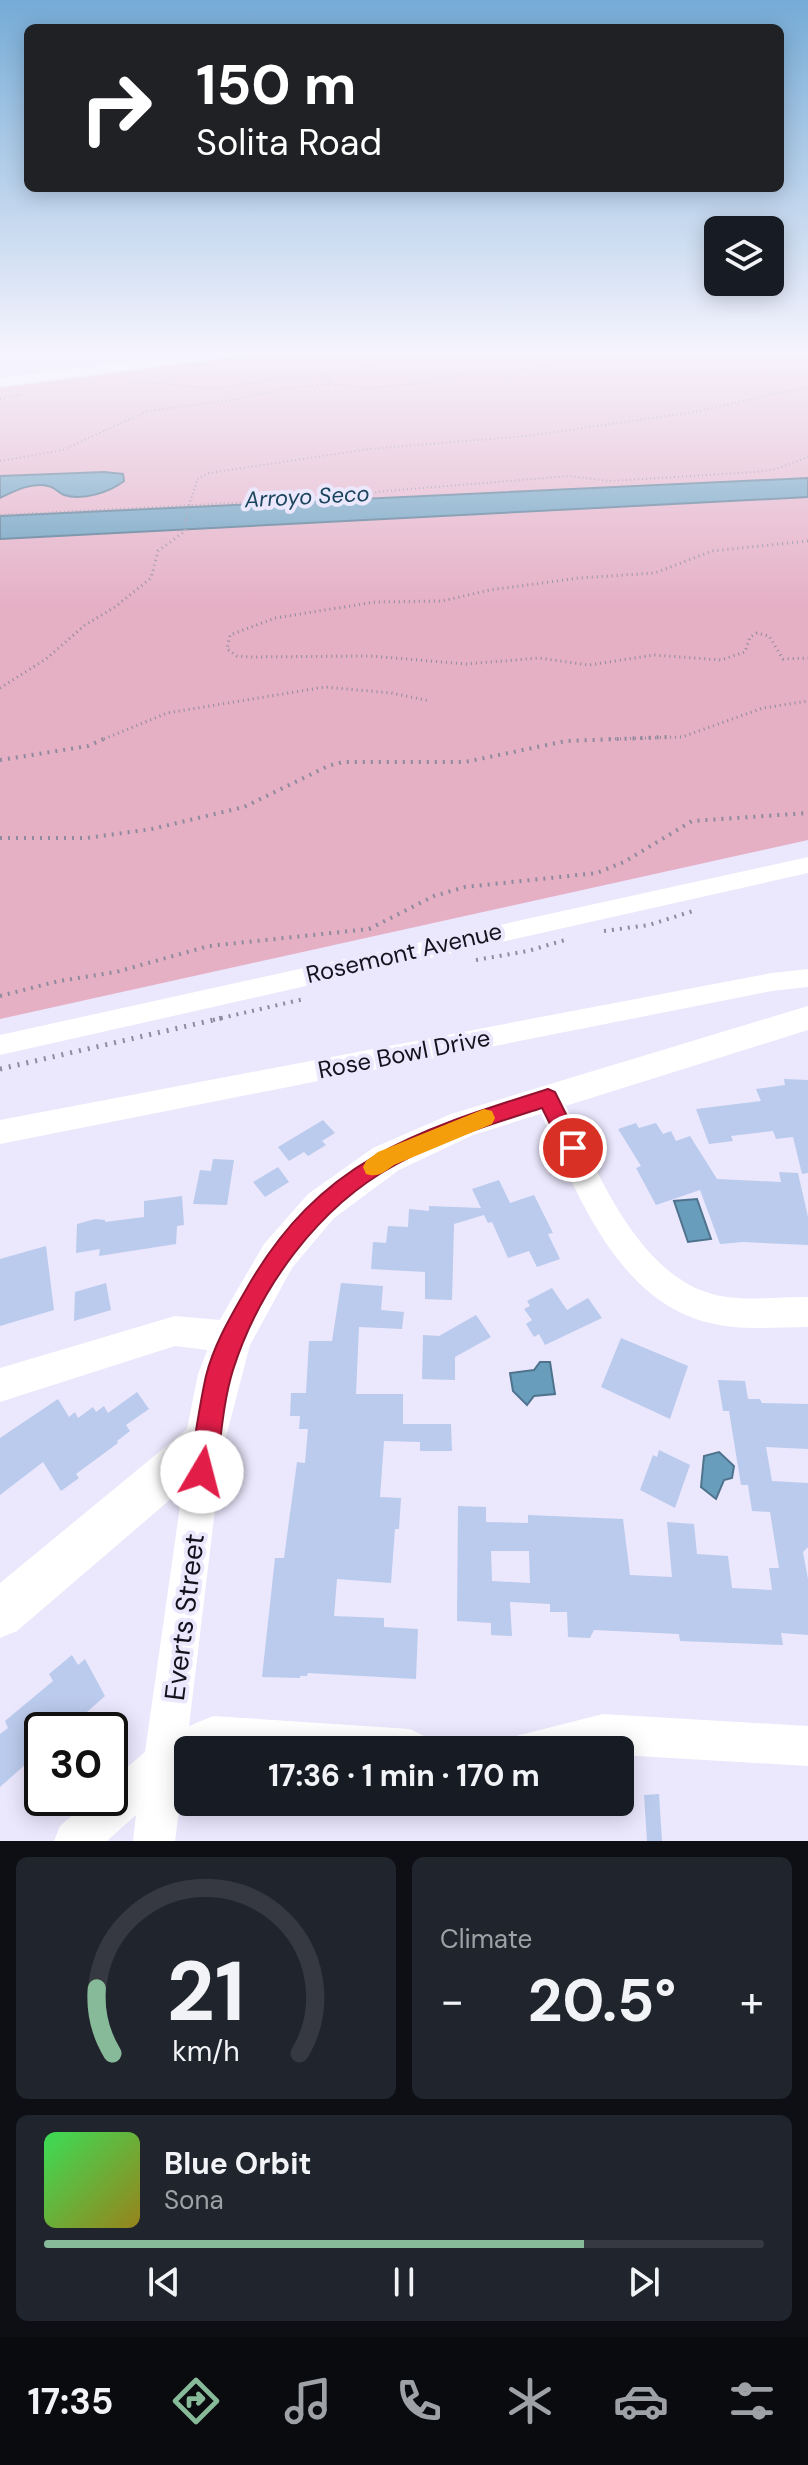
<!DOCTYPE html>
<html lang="en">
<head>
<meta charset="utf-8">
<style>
  body { margin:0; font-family:"DM Sans",sans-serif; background:#20242c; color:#f1f3f6; height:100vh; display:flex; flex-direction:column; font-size:30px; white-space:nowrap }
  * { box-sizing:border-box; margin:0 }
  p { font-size:26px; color:#9ea1a6 }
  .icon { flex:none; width:44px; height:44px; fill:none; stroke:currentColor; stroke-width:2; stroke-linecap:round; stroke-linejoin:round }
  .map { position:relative; height:1841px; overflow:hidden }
  .panel { display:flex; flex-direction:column; gap:16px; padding:16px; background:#0d0f14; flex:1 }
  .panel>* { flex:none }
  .hud { position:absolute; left:24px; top:24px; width:760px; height:168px; border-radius:12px; box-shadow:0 4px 20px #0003; background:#202124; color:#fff; overflow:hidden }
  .tools { position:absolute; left:704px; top:216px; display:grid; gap:16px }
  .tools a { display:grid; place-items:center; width:80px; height:80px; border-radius:12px; background:#171b24; box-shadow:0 4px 20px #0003; font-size:40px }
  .speed { position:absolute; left:24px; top:1712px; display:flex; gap:16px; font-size:40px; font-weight:700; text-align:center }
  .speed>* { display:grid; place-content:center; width:104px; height:104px; border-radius:50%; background:#171b24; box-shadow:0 4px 20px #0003; line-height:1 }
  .speed .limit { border:4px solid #111; border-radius:12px; background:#fff; color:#111 }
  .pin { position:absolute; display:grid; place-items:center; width:68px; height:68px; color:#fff; margin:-34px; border:4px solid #fff; border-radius:50%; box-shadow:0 2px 8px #0007 }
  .me { position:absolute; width:88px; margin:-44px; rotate:8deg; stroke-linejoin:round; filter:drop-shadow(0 0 6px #0008) }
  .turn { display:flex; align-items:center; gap:28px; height:168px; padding:0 40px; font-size:36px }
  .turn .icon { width:104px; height:104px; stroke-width:2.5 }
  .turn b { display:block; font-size:56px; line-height:68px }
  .big { font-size:60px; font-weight:700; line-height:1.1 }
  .panel .tile { flex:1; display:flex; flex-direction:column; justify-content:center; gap:12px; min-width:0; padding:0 28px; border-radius:12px; background:#20242c }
  .panel .dial { align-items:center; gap:0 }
  .dial svg { height:208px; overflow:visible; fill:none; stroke:#363941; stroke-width:7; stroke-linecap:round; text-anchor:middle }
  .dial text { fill:#f1f3f6; stroke:none }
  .song { display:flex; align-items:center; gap:24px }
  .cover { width:96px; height:96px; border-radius:12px; background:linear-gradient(135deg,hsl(130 70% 55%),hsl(50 70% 35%)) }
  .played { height:8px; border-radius:4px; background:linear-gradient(90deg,#87ba99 75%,#363941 75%) }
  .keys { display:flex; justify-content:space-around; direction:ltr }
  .heat { display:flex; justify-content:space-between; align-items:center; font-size:44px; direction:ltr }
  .panel .tiles { flex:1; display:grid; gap:16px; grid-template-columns:1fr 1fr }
  .tile:last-child { grid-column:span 2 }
  .trip { position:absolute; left:174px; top:1736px; width:460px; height:80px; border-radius:12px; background:#171b24; box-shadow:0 4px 20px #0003; font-weight:700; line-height:80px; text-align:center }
  .dock { display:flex; height:128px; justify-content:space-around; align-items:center; background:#090b0e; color:#9ea1a6 }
  .dock .icon { width:56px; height:56px }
  .dock .on { color:#87ba99 }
  .dock b { font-size:36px; color:#f1f3f6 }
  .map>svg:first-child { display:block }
  .green { fill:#e5afc4 }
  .water { fill:#689dbc; stroke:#4f738d; stroke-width:2 }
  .building { fill:#bbcbed; fill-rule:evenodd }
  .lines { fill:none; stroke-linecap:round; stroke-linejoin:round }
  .path-far3 { stroke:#8f8b9d; stroke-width:2; stroke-dasharray:1 3; stroke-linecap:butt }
  .path-far2 { stroke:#8f8b9d; stroke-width:3; stroke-dasharray:1 4; stroke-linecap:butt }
  .path-far1 { stroke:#8f8b9d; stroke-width:4; stroke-dasharray:2 6; stroke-linecap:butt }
  .path { stroke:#8f8b9d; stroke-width:5; stroke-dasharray:2 7; stroke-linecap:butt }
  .minor { fill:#fff; fill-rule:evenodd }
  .tertiary { fill:#fff; fill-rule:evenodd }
  .route { fill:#e11d48; stroke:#92132f; stroke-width:2 }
  .slow { fill:#f59e0b }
  .labels { text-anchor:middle; stroke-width:8; stroke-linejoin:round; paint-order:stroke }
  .far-water-label { font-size:22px; font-style:italic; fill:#19445b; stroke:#ebe7fd }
  .street-label { font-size:24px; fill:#15121e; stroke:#ebe7fd }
  .near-street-label { font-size:28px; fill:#15121e; stroke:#ebe7fd }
</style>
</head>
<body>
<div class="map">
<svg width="808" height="1841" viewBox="0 0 808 1841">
  <rect width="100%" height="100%" fill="#ebe7fd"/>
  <path class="green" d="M 291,350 L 808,350 L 808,840 L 0,1019 L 0,388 Z"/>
  <path class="water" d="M 104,472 L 123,474 L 124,481 C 110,492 83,501 64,495 C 58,493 55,487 48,486 C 31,482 14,491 0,498 L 0,476 Z
    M 808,478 L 808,497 L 0,539 L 0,516 Z
    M 697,1199 L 711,1239 L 688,1242 L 674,1201 Z
    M 540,1362 L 550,1362 L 555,1394 L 534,1396 L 527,1405 L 513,1391 L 510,1373 L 534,1370 Z
    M 719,1452 L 734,1466 L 732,1478 L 724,1480 L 716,1499 L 701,1487 L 704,1456 Z"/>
  <path class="building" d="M 784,1079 L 808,1080 L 808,1173 L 802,1174 L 793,1137 L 776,1139 L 773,1131 L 731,1136 L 733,1141 L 709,1144 L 696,1109 L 761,1101 L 756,1089 L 785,1085 Z
    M 323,1120 L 335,1133 L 322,1141 L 326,1145 L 308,1156 L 304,1152 L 289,1161 L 278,1147 Z
    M 636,1123 L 639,1128 L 656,1123 L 663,1134 L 671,1131 L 676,1141 L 690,1136 L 717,1179 L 781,1182 L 779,1172 L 798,1173 L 808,1217 L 808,1245 L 743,1242 L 720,1244 L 700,1190 L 656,1205 L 636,1168 L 641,1166 L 618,1129 Z
    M 213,1159 L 234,1160 L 227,1205 L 193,1204 L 200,1170 L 211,1171 Z
    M 278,1167 L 289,1182 L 265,1197 L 253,1182 Z
    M 499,1180 L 510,1203 L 534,1195 L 553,1233 L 548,1234 L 560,1259 L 537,1267 L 529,1251 L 508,1258 L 492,1222 L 488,1223 L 484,1215 L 454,1224 L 452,1300 L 425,1299 L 425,1272 L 371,1269 L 373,1242 L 386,1243 L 388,1226 L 408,1227 L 409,1209 L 429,1211 L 429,1206 L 481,1208 L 472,1189 Z
    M 182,1196 L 184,1225 L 177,1226 L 176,1244 L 99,1256 L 100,1249 L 76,1253 L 77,1224 L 95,1219 L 105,1220 L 105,1222 L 144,1217 L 144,1201 Z
    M 46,1246 L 54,1310 L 0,1326 L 0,1259 Z
    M 106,1283 L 111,1310 L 74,1321 L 75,1292 Z
    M 341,1283 L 383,1286 L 381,1310 L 404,1312 L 402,1329 L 359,1327 L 356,1394 L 403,1394 L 403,1424 L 451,1424 L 452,1451 L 420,1451 L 420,1442 L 384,1441 L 380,1497 L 401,1498 L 399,1529 L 395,1529 L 391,1583 L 337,1579 L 334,1616 L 384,1618 L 384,1627 L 418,1629 L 416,1679 L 308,1673 L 307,1676 L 300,1676 L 300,1678 L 262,1677 L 275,1558 L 284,1558 L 297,1462 L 305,1463 L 308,1429 L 299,1429 L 300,1416 L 290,1416 L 291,1393 L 306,1393 L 309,1341 L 332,1341 Z
    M 552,1288 L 567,1310 L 588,1298 L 602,1318 L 545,1345 L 539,1334 L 534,1337 L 526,1324 L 532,1320 L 524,1309 L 530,1306 L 527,1301 Z
    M 476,1315 L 491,1337 L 455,1357 L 455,1380 L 422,1379 L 423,1335 L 439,1336 Z
    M 621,1338 L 688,1366 L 670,1419 L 601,1387 Z
    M 718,1380 L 745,1381 L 748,1399 L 760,1399 L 762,1403 L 808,1404 L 808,1449 L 766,1447 L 772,1481 L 808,1483 L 808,1547 L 803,1552 L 808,1579 L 808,1635 L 781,1633 L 783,1645 L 680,1641 L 679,1634 L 594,1630 L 590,1638 L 568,1637 L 567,1612 L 550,1612 L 550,1604 L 510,1602 L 512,1636 L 491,1635 L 491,1623 L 457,1621 L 458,1506 L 486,1507 L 486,1522 L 528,1523 L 528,1515 L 623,1519 L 630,1575 L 672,1577 L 667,1522 L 694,1524 L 697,1554 L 728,1556 L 732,1588 L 772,1590 L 769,1568 L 779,1568 L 770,1512 L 752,1511 L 748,1485 L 741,1485 L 729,1411 L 723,1411 ZM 491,1551 L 529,1551 L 530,1583 L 492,1581 Z
    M 137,1392 L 149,1409 L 126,1425 L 130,1431 L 117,1441 L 118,1443 L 76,1474 L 79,1478 L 61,1491 L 43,1462 L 0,1495 L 0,1438 L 58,1399 L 69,1417 L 75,1412 L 78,1418 L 93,1407 L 96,1412 L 104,1406 L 108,1413 Z
    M 659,1450 L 690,1465 L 675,1508 L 640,1490 L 653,1455 L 657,1457 Z
    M 72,1655 L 78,1665 L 85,1659 L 105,1696 L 78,1720 L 84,1730 L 42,1730 L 42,1758 L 29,1770 L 26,1764 L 0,1787 L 0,1734 L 8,1728 L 5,1721 L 53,1681 L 49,1674 Z
    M 659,1794 L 662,1841 L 647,1841 L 644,1795 Z"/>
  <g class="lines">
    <path class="path-far3" d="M 7,350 L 25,356 L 84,355
      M 264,352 L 278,350
      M 322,375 L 332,384 L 370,388 L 417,384 L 463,374 L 530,369 L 574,360 L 662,355 L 689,350
      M 133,381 L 214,389 L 280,378 L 341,373 L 374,366 L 407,354 L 442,350
      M 0,399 L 21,395
      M 0,461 L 63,450 L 147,411 L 233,400 L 287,388 L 332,384
      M 0,515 L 348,497 L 385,491 L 570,476 L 609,481 L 756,472 L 776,469 L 808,457
      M 186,521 C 187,505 194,494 197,479 L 209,473 L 369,449 L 527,436 L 694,412 L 808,387"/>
    <path class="path-far2" d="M 808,541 L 712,551 L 655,573 L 579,578 L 490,590 L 442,601 L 375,602 L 275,618 L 230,635 L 227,649 L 237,656 L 251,657 L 370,656 L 466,664 L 539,658 L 589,665 L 654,655 L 721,660 L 745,652 L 750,637 L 757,633 L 769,636 L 783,659 L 808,658
      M 0,688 L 46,659 L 85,625 L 115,607 L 151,578 L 158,551 L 185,531 L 186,519
      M 104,739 L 167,713 L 325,687 L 391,693 L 430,701
      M 610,739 L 682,737 L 763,708 L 808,701"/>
    <path class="path-far1" d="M 0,760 L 88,746 L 108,737
      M 0,838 L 86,838 L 152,829 L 244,807 L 328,766 L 343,762 L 465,762 L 566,741 L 668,737
      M 604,931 L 649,925 L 693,911
      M 476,960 L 528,951 L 565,940
      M 0,996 L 59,981 L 116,972 L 209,946 L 369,929 L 434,896 L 465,887 L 597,873 L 624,862 L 692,821 L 808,813
      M 213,1020 L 304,999"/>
    <path class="path" d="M 0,1069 L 222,1018"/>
    <path class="minor" d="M 221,350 L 254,350 L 248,354 L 0,386 L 0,378 Z
      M 808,857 L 808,873 L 0,1055 L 0,1035 Z
      M 808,969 L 808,987 L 772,991 L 0,1144 L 0,1120 L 772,973 Z
      M 548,1087 L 558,1090 C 591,1156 631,1269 709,1293 C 739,1303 777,1296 808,1297 L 808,1327 C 776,1327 741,1331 710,1323 C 611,1300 572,1179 534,1098 L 538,1090 Z
      M 175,1316 L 232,1321 L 244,1326 L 248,1337 L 244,1348 L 232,1353 L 175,1346 L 0,1402 L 0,1368 Z
      M 206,1426 L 218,1431 L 223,1443 L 189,1726 L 213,1716 L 410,1729 L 424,1736 L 431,1750 L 188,1750 L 188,1771 L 184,1774 L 175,1841 L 133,1841 L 136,1815 L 107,1841 L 54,1841 L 60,1826 L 92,1798 L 110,1798 L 110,1782 L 145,1752 L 189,1443 L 194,1431 Z
      M 603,1714 L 808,1726 L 808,1766 L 620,1755 L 620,1750 L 509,1750 L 516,1736 Z"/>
    <path class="tertiary" d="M 808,1006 L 808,1030 L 473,1135 L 399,1170 L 334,1218 L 292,1268 L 250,1345 L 221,1456 L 17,1631 L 0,1638 L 0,1583 L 187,1429 L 198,1374 L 218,1323 L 264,1244 L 308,1194 L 373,1148 L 451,1114 Z"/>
  </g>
  <linearGradient id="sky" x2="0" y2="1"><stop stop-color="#75abd6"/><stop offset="0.58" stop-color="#f6f4fe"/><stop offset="1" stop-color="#f6f4fe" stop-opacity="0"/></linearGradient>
  <rect width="808" height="608" fill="url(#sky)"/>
  <path class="route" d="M 548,1089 L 555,1092 L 580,1142 L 584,1148 L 580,1154 L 573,1157 L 565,1154 L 542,1108 C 492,1124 441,1139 395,1165 C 318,1207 259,1288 233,1370 C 223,1402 221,1439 216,1472 L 212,1481 L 202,1485 L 193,1481 L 189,1472 C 195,1440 199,1407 206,1376 C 214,1344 231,1316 247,1288 C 320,1160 415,1131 548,1089 Z"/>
  <path class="slow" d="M 484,1109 L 492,1111 L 495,1118 L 492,1124 L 394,1165 C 384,1172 378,1178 366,1174 L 363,1167 L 366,1161 L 378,1152 Z"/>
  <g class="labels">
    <g class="far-water-label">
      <text transform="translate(307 496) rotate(-3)" y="8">Arroyo Seco</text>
    </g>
    <g class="street-label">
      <text transform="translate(404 953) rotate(-13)" y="8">Rosemont Avenue</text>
      <text transform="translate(404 1054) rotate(-11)" y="8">Rose Bowl Drive</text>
    </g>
    <g class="near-street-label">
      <text transform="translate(184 1617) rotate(-83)" y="10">Everts Street</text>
    </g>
  </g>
</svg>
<div class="tools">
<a><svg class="icon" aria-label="layers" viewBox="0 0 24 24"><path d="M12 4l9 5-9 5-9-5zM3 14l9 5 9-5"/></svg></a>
</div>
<div class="speed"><div class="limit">30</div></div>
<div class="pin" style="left:573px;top:1148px;background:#d93025"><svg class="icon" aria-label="arrive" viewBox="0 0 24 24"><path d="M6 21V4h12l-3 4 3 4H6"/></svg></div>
<svg class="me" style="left:202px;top:1472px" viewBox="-20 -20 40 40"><circle r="19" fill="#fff"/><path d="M0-13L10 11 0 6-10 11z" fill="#e11d48"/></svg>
<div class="trip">17:36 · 1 min · 170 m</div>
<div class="hud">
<div class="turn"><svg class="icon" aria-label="right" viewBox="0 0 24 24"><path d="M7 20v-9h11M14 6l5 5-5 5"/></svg><div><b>150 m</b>Solita Road</div></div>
</div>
</div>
<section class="panel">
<div class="tiles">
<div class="tile dial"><svg viewBox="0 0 100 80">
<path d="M14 69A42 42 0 1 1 86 69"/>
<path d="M14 69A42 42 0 0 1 8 44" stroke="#87ba99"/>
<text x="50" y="56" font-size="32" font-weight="700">21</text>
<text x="50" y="72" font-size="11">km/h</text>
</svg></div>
<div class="tile"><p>Climate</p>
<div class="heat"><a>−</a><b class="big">20.5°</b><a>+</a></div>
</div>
<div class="tile">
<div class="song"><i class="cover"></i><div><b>Blue Orbit</b><p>Sona</p></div></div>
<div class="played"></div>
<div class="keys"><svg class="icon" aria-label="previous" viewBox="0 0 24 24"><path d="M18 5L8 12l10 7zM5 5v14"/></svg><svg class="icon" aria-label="pause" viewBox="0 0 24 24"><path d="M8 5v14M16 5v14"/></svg><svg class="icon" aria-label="next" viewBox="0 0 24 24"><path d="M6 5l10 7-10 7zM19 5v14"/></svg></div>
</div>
</div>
</section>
<nav class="dock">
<b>17:35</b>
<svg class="icon on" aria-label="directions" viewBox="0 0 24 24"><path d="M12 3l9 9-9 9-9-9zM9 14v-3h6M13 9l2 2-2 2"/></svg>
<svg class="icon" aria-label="music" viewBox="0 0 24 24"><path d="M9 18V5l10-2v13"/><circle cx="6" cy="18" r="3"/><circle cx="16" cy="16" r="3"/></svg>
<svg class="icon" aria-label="phone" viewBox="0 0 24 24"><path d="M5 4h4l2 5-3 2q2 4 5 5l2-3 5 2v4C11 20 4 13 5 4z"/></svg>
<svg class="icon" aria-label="climate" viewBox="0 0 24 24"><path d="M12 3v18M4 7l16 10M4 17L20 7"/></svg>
<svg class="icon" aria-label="car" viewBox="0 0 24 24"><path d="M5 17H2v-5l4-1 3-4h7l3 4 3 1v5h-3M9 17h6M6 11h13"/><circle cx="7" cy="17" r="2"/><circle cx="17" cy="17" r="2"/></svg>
<svg class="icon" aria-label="filters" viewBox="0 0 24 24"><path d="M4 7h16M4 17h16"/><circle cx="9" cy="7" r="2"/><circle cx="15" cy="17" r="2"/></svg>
</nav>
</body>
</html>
